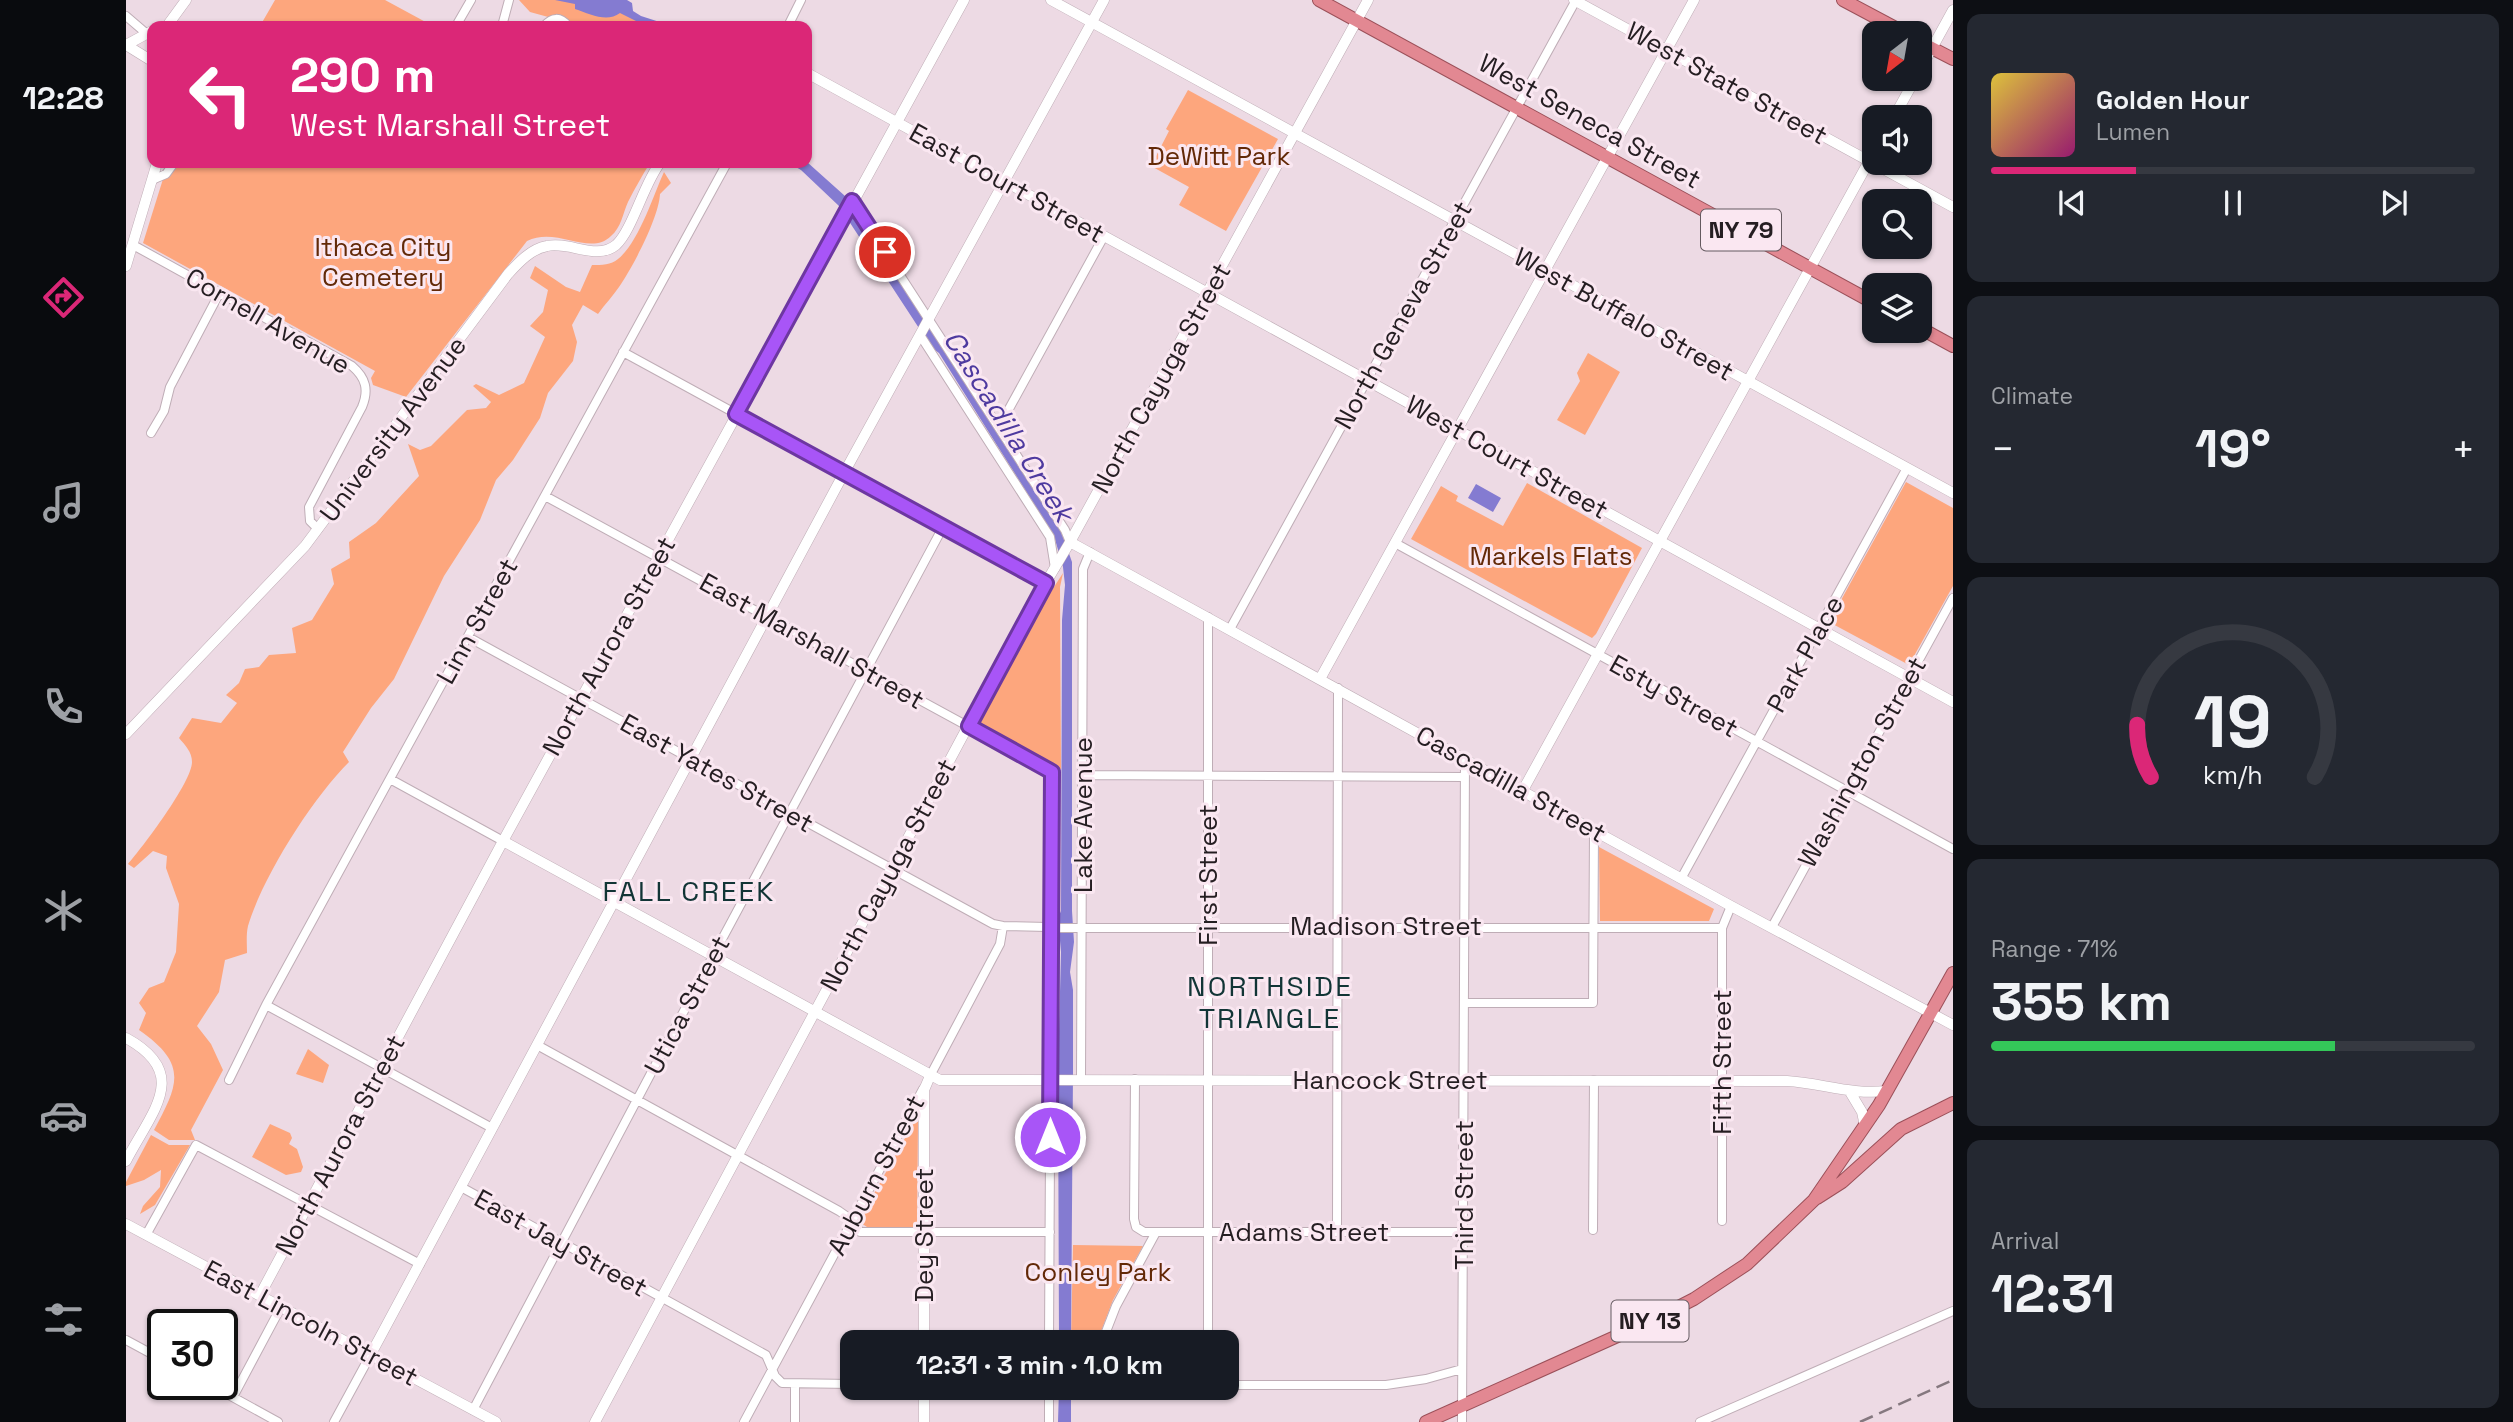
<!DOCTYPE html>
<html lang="en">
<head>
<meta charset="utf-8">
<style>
  body { margin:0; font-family:"Space Grotesk",sans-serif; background:#242831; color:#f1f3f6; height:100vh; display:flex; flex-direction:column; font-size:26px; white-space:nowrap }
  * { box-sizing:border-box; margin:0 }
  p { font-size:23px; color:#9ea1a6 }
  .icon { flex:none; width:38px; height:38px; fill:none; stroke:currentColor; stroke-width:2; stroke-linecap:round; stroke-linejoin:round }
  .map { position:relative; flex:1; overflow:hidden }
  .side { display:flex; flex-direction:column; gap:14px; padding:14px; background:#0d0f14; width:560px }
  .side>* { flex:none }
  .top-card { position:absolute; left:21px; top:21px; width:665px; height:147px; border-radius:14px; box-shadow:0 2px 5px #0004; background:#db2777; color:#fff; overflow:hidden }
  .needle { width:46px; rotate:211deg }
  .fabs { position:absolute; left:1736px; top:21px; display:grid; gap:14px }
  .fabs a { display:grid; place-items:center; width:70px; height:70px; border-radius:14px; background:#171b24; box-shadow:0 2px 5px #0004; font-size:35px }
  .speed { position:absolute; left:21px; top:1309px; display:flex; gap:14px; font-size:35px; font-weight:700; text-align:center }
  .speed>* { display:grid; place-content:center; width:91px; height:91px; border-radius:50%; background:#171b24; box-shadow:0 2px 5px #0004; line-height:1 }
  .speed .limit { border:4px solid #111; border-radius:10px; background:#fff; color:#111 }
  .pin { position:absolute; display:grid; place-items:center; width:60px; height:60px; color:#fff; margin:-30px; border:4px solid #fff; border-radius:50%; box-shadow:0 2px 7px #0007 }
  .me { position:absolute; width:77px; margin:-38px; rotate:0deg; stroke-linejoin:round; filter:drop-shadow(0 0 5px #0008) }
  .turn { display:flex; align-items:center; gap:24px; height:147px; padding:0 28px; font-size:32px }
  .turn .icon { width:91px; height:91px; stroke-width:2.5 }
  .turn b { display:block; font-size:49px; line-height:60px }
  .big { font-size:52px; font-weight:600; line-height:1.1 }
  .side .card { flex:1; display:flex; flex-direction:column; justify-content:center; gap:10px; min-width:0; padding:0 24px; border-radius:14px; background:#242831 }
  .side .dial { align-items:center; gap:0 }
  .dial svg { height:182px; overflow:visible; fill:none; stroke:#363941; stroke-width:7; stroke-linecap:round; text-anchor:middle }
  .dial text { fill:#f1f3f6; stroke:none }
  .song { display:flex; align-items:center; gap:21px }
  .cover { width:84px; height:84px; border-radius:10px; background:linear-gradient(135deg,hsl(50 70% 55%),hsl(320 70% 35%)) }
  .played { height:7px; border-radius:4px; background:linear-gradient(90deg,#db2777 30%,#363941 30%) }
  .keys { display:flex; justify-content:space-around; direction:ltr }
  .heat { display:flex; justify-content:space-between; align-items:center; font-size:38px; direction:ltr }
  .charge { height:10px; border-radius:5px; background:linear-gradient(90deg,#34c759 71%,#363941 0) }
  .trip { position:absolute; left:714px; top:1330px; width:399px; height:70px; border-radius:14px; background:#171b24; box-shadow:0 2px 5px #0004; font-weight:600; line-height:70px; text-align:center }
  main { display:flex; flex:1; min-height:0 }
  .tabs { display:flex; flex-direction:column; width:126px; justify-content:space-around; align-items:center; background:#090b0e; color:#9ea1a6 }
  .tabs .icon { width:49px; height:49px }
  .tabs .on { color:#db2777 }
  .tabs b { font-size:32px; color:#f1f3f6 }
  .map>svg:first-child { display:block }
  .green { fill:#fda67d }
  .water { fill:#847bd1 }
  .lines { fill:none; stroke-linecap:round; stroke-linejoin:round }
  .minor-casing { stroke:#bfadb6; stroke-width:10 }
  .tertiary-casing { stroke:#bfadb6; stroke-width:11 }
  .trunk-casing { stroke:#9b5059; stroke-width:14 }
  .minor { stroke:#fff; stroke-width:8 }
  .tertiary { stroke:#fff; stroke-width:10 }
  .trunk { stroke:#e28892; stroke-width:12 }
  .rail { stroke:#85787f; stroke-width:2.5; stroke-dasharray:14 7; stroke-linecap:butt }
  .route-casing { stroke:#6d37a1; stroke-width:18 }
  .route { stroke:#a855f7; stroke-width:12 }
  .labels { text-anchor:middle; stroke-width:6; stroke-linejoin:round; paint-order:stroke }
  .shield { fill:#fae7f1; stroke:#655a60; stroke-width:2 }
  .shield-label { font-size:24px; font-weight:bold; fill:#251e22 }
  .street-label { font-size:26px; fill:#251e22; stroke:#fae7f1 }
  .park-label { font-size:26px; fill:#632907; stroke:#fae7f1 }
  .water-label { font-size:28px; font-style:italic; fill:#4e3a9f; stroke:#fae7f1 }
  .neighbourhood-label { font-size:28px; letter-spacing:2px; fill:#123536; stroke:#fae7f1 }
</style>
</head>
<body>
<main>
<nav class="tabs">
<b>12:28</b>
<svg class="icon on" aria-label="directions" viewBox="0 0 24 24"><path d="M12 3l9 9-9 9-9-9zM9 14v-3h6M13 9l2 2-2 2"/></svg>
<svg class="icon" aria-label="music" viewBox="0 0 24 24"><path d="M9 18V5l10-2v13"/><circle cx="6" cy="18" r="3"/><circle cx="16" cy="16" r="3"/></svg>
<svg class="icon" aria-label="phone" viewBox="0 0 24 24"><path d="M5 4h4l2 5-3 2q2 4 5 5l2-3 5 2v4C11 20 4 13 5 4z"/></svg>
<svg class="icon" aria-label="climate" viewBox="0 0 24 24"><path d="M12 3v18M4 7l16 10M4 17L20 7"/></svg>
<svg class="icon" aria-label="car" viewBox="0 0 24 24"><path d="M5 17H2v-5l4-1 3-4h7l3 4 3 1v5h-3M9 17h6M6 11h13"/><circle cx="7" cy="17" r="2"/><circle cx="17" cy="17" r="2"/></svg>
<svg class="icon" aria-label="filters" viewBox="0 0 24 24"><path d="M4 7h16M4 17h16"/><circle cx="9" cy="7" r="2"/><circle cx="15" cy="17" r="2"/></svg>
</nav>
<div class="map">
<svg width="1827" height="1422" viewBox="0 0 1827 1422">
  <rect width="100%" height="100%" fill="#eddae4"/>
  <path class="green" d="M 149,0 L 259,0 L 307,26 L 134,26 Z
    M 393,0 L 463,0 L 540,26 L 447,26 L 444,23 L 404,12 Z
    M 1062,90 L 1152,139 L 1100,231 L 1053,205 L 1063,187 L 1025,166 L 1043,131 L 1040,129 Z
    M 42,163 L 524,163 C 516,176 509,188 502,202 C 497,213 495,228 485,236 C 464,257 431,226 401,241 L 280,397 L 247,385 L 245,378 L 249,371 L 17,243 Z
    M 538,172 L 545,183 L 534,194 C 533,217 507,267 493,287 C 487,296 479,304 472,314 L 457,305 L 446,325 L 451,342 L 447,361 L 422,393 L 414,418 L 387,460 L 370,480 L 354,520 L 318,576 L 268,679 L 245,708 L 217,752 L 223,762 C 186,799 137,876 122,926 C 120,934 121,945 121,953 L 99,960 L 93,992 L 71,1026 L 85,1044 L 97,1070 L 65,1130 L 69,1140 L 43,1140 L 28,1130 C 53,1084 62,1064 13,1030 L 20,1013 L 13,1003 L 23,988 L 38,982 L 50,952 L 53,904 L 40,868 L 41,856 L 27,851 L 8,868 L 2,864 C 16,848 66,782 66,762 C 66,752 59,745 53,738 L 66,718 L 95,723 L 111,703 L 100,695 L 113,683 L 119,669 L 133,667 L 143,655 L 170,653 L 166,628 L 186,620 L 208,584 L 205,569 L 224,558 L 223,542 L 250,523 L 293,476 L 282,444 L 294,450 L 305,446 L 341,410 L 360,408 L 365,402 L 347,386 L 350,384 L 373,395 L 398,383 L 419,337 L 404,326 L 417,312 L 422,290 L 404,278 L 409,266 L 440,287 L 454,292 L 466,265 C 476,265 485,265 492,259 C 513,242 527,196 538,172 Z
    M 1462,353 L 1494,372 L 1459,435 L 1431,420 L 1454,381 L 1451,373 Z
    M 1780,482 L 1827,508 L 1827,586 L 1783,665 L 1703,622 Z
    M 1401,483 L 1516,548 L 1470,634 L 1466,638 L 1285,539 L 1315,486 L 1332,496 L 1330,501 L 1377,526 Z
    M 937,573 L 934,587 L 935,769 L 931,768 L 853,724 L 908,618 Z
    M 1473,847 L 1588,909 L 1583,921 L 1474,921 Z
    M 182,1049 L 203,1065 L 197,1083 L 170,1074 Z
    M 789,1120 L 792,1122 L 791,1227 L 741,1227 L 735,1223 L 735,1217 Z
    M 144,1124 L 164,1133 L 166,1138 L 163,1144 L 171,1149 L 177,1167 L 175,1172 L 160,1175 L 126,1157 Z
    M 25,1135 L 43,1145 L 64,1145 L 29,1205 L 14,1214 L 17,1206 L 34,1187 L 35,1170 L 18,1180 L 0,1186 L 0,1182 Z
    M 947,1245 L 1017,1246 L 987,1300 L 971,1342 L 945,1342 Z"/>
  <path class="water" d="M 429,0 L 501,0 L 506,3 L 507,11 L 515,16 L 546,26 L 520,26 L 494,13 C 481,23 464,14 449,9 L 449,4 Z
    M 681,162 L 719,196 L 935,531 L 946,562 L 946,911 L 948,942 L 944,972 L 947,990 L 947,1072 L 945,1342 L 933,1342 L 932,1071 L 935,952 L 932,918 L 935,911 L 936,620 L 939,585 L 937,567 L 928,536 L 813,353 L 806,348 L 713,206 L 675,170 L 663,163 Z
    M 1350,484 L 1375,498 L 1367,512 L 1342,498 Z
    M 933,1388 L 945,1388 L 945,1422 L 932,1422 Z"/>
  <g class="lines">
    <g class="minor-casing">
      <path id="minor" d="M 0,16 L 21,34
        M 330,26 L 345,0
        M 376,26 L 383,0
        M 418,26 C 426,17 434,16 442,26
        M 662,26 L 675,0
        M 26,180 L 40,174 L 48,163
        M 726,201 L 939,530 L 944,542
        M 7,245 L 226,366 C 240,378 243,390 236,407 L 183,507 L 184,521 L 192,529
        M 794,335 L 924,537 L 929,568
        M 497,352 L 920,583
        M 873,427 L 978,236
        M 25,433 L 38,411 L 44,387 L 94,292
        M 419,496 L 926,772 L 923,1342
        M 1269,543 L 1827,849
        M 1104,629 L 1450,0
        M 342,637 L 867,924 L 877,926 L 964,928 L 1596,928
        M 957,775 L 1338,777
        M 264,779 L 377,841
        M 1556,877 L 1781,468
        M 1646,927 L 1827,598
        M 1338,1003 L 1467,1003 L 1468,830
        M 140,1005 L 366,1128
        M 411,1045 L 713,1211 L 726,1220 L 734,1232 L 924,1232
        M 804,1076 L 874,944 L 877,926
        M 955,1079 L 957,569 L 964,552
        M 1009,1079 L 1008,1219 L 1010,1227 L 1018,1232 L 1338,1232
        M 103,1080 L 140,1005 L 601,163
        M 335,1187 L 640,1355 L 649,1376 L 656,1383 L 726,1384
        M 1596,1221 L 1596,928 L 1605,906
        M 1467,1230 L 1468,1080
        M 1211,1232 L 1212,688
        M 20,1235 L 70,1145 L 294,1264
        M 0,1340 L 37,1360
        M 976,1342 L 990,1306 L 1029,1234
        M 1082,1342 L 1082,617
        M 83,1384 L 152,1422
        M 1101,1385 L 1260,1385 L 1300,1379 L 1336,1369
        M 923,1388 L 923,1422
        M 107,1397 L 155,1307
        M 347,1410 L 587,956 L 817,527
        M 208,1422 L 245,1354
        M 618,1422 L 797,1089
        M 669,1422 L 669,1384
        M 1336,1422 L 1339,758
        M 1574,1422 L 1827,1311"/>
    </g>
    <g class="tertiary-casing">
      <path id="tertiary" d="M 925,0 L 1827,493
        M 1448,0 L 1827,207
        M 41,26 L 60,0
        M 0,45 L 26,61
        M 0,45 L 26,31
        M 1794,70 L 1827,10
        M 681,73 L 1827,702
        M 1768,117 L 1789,79
        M 0,266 L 31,163
        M 944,542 L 1605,906 L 1827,1025
        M 1194,679 L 1568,0
        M 0,734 L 179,546 L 382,274 C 393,262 405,249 421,246 C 444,241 470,261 490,245 C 506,231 518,183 534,163
        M 1397,790 L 1748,152
        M 377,841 L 814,1080 L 1661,1081 C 1695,1083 1726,1095 1760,1091
        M 0,1038 C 66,1074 25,1112 0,1161
        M 1724,1092 L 1736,1112 L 1739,1126
        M 0,1224 L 370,1422
        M 134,1295 L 377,841 L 838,0
        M 798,1342 L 798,1090 L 804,1076
        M 245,1354 L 718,473 L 978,0
        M 469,1422 L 909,601 L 944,542 L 1242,0
        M 798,1422 L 798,1388"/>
    </g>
    <g class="trunk-casing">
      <path id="trunk" d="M 1193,0 L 1748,303
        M 1717,0 L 1779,33
        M 1794,42 L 1827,59
        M 1794,328 L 1827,346
        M 1691,1198 L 1716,1182 L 1775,1129 L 1827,1103
        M 1300,1422 L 1527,1320 L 1568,1299 L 1621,1264 L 1688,1200 L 1753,1105 L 1827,973"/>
    </g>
    <use href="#minor" class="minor"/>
    <use href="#tertiary" class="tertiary"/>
    <use href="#trunk" class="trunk"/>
    <path class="rail" d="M 1734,1422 L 1827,1380"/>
  </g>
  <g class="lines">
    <g class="route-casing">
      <path id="route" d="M 759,252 L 726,201 L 610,414 L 920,583 L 843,726 L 926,772 L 924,1137"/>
    </g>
    <use href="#route" class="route"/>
  </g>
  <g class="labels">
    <g class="shield">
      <rect x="1575" y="209.5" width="80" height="41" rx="5"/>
      <rect x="1485.5" y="1300.5" width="77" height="41" rx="5"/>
    </g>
    <g class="shield-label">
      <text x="1615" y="238">NY 79</text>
      <text x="1524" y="1329">NY 13</text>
    </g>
    <g class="street-label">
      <text transform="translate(1601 83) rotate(29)" y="9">West State Street</text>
      <text transform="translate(1464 121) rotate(29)" y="9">West Seneca Street</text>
      <text transform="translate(881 183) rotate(29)" y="9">East Court Street</text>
      <text transform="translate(1498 314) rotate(29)" y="9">West Buffalo Street</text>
      <text transform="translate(1277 315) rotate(-61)" y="9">North Geneva Street</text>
      <text transform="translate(142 321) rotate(30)" y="9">Cornell Avenue</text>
      <text transform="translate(1035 378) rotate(-61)" y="9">North Cayuga Street</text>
      <text transform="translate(267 429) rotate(-53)" y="9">University Avenue</text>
      <text transform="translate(1381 457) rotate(29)" y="9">West Court Street</text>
      <text transform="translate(351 621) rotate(-61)" y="9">Linn Street</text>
      <text transform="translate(686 641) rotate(29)" y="9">East Marshall Street</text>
      <text transform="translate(483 646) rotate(-61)" y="9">North Aurora Street</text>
      <text transform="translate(1679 654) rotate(-61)" y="9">Park Place</text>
      <text transform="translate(1548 696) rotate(29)" y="9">Esty Street</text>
      <text transform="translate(1736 762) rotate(-61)" y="9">Washington Street</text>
      <text transform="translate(591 773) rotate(29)" y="9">East Yates Street</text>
      <text transform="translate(1385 784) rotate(29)" y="9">Cascadilla Street</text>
      <text transform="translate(957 815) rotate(-90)" y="9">Lake Avenue</text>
      <text transform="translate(762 875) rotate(-62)" y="9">North Cayuga Street</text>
      <text transform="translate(1082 875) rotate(-90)" y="9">First Street</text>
      <text x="1260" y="935">Madison Street</text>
      <text transform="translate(561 1005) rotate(-62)" y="9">Utica Street</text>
      <text transform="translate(1596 1062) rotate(-90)" y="9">Fifth Street</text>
      <text x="1264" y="1089">Hancock Street</text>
      <text transform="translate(214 1145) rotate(-62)" y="9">North Aurora Street</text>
      <text transform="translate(750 1175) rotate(-62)" y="9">Auburn Street</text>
      <text transform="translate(1338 1195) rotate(-90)" y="9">Third Street</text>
      <text x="1178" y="1241">Adams Street</text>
      <text transform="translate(798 1235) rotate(-90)" y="9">Dey Street</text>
      <text transform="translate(435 1243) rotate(29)" y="9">East Jay Street</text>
      <text transform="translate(185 1323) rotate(28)" y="9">East Lincoln Street</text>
    </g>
    <g class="park-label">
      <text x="1093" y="165">DeWitt Park</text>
      <text x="257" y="256">Ithaca City<tspan x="257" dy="30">Cemetery</tspan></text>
      <text x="1425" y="565">Markels Flats</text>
      <text x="972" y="1281">Conley Park</text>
    </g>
    <g class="water-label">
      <text transform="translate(883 426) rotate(58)" y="10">Cascadilla Creek</text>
    </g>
    <g class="neighbourhood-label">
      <text x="563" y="901">FALL CREEK</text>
      <text x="1144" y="996">NORTHSIDE<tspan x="1144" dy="32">TRIANGLE</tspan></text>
    </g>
  </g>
</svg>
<div class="fabs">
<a><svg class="needle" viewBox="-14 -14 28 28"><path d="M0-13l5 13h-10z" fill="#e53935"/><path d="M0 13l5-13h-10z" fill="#9ea1a6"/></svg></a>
<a><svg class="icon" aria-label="sound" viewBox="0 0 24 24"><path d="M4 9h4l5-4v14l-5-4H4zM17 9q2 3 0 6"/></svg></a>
<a><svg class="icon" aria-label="search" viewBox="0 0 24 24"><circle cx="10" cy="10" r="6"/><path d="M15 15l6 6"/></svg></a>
<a><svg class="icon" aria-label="layers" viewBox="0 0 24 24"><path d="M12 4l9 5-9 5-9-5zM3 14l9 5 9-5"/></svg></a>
</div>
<div class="speed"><div class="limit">30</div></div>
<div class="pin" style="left:759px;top:252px;background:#d93025"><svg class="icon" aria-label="arrive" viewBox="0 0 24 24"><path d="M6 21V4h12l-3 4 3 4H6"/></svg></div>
<svg class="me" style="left:924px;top:1137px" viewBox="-20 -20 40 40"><circle r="17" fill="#a855f7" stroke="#fff" stroke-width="3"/><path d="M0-11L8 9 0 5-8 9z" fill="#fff"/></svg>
<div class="trip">12:31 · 3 min · 1.0 km</div>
<div class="top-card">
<div class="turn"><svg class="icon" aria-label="left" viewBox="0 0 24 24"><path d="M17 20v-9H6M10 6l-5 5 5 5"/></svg><div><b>290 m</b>West Marshall Street</div></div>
</div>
</div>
<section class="side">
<div class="card">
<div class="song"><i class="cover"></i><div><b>Golden Hour</b><p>Lumen</p></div></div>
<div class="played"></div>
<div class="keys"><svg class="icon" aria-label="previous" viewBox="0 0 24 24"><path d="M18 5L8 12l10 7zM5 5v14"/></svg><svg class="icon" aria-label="pause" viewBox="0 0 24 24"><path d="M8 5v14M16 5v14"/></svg><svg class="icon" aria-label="next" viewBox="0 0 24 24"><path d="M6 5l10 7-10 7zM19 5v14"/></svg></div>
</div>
<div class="card"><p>Climate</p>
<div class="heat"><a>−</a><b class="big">19°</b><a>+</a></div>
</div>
<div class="card dial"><svg viewBox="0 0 100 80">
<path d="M14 69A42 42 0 1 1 86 69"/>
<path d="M14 69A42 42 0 0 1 8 46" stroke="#db2777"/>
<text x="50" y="56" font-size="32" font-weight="700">19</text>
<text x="50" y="72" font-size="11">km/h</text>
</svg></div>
<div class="card"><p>Range · 71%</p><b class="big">355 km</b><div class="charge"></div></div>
<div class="card"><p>Arrival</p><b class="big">12:31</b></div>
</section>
</main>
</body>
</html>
